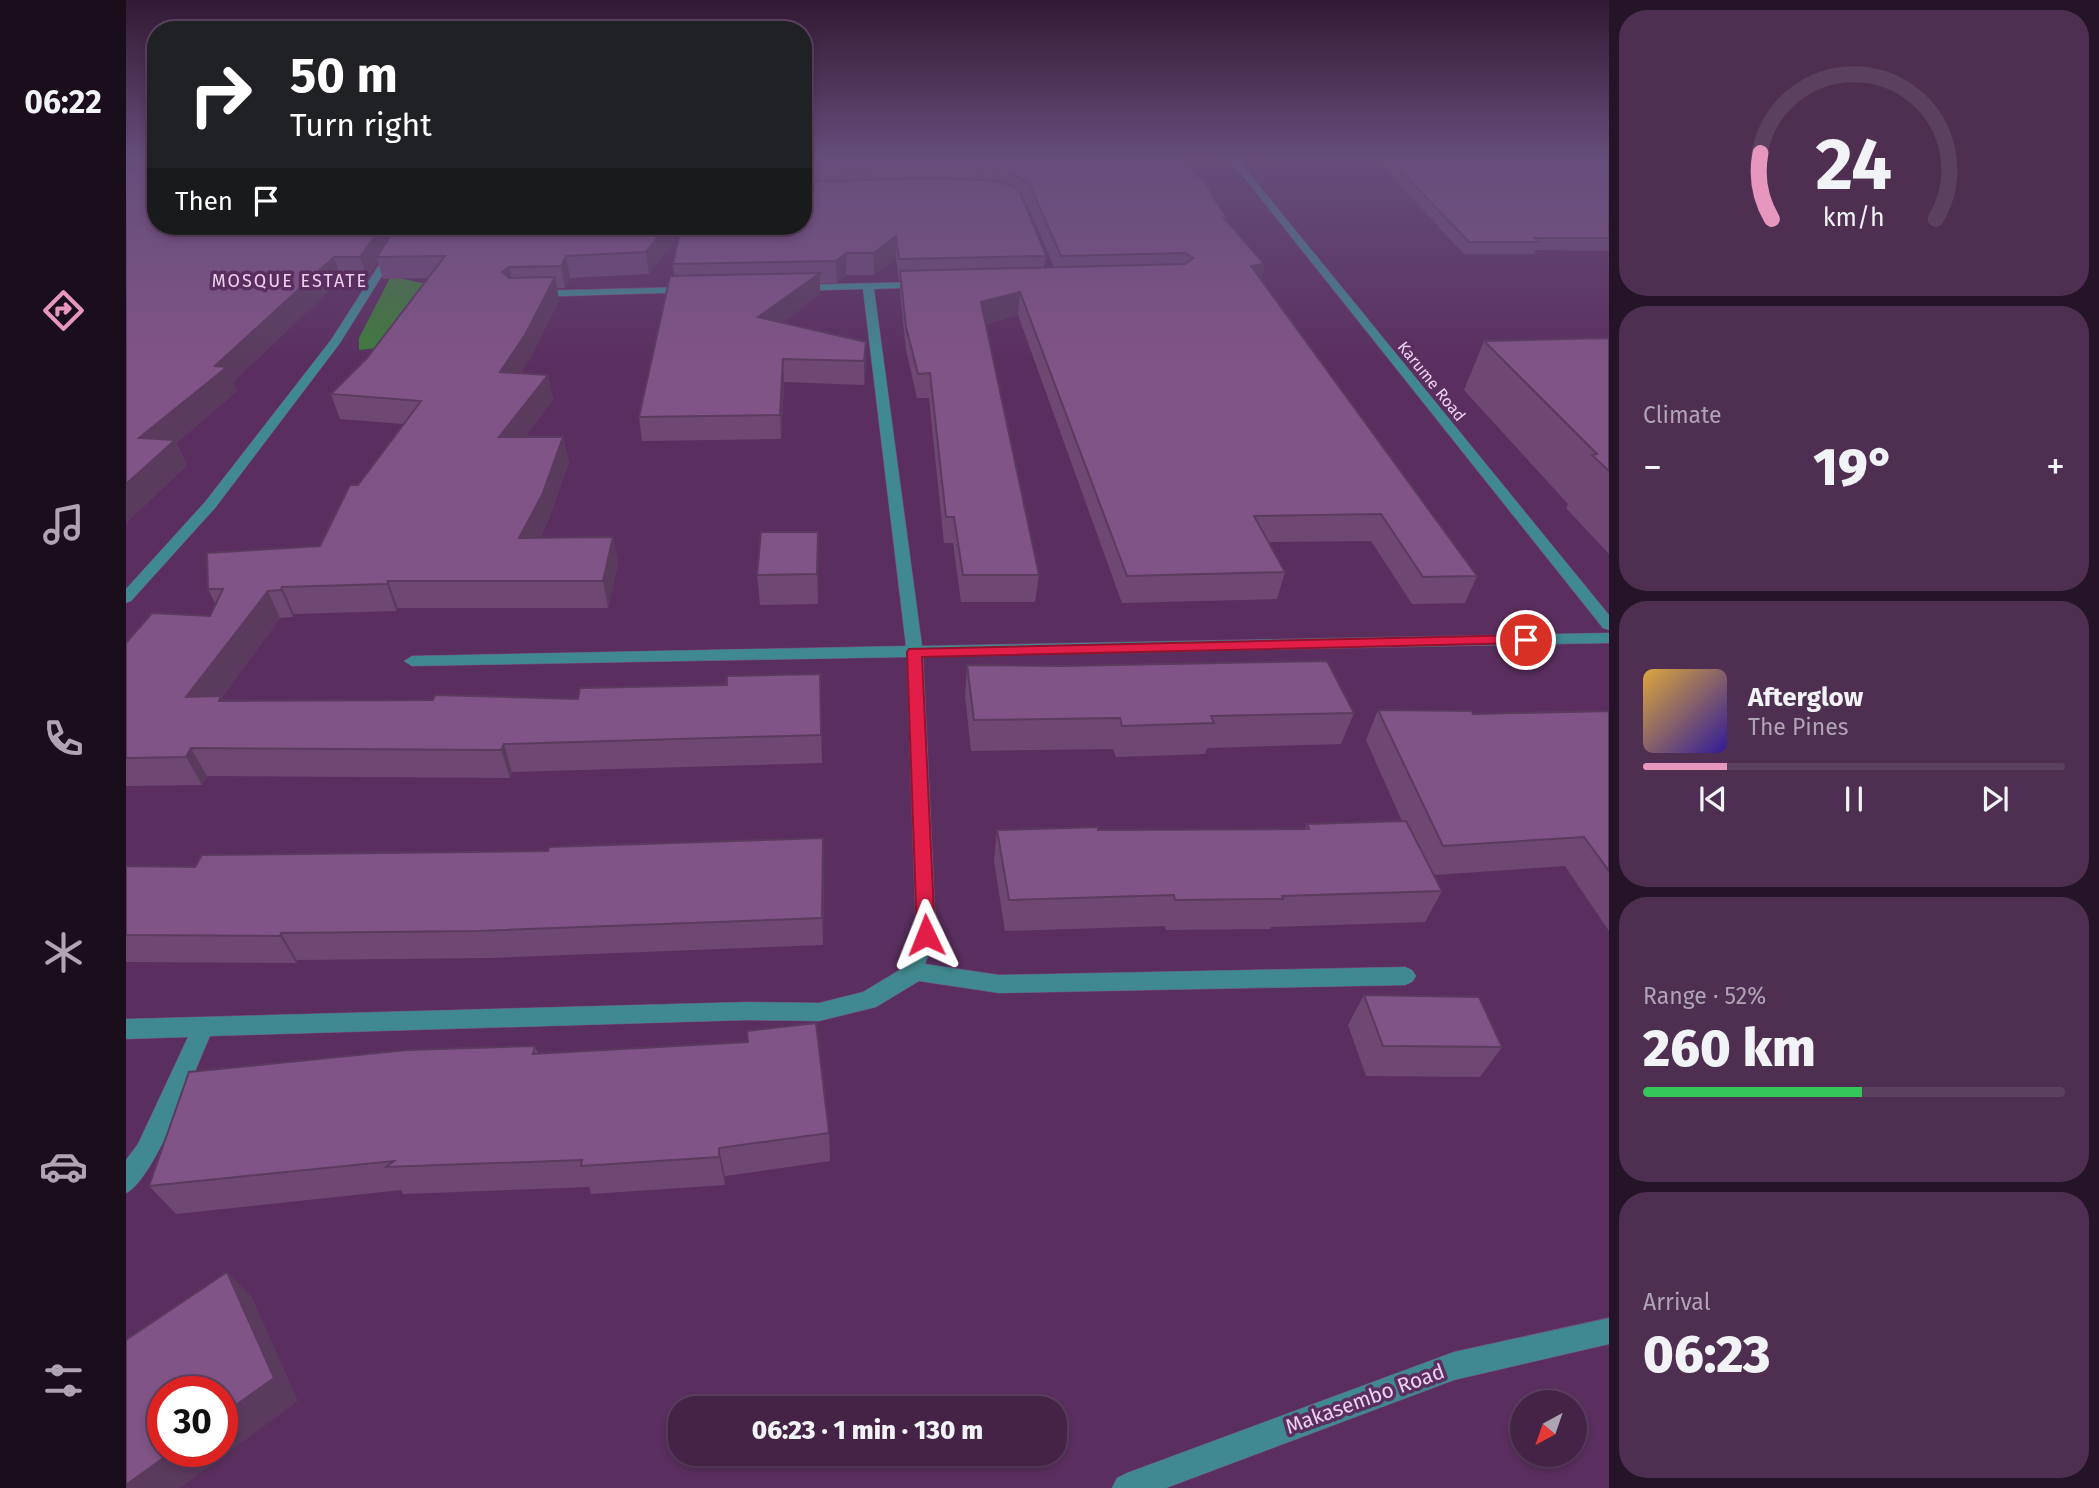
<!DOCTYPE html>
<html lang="en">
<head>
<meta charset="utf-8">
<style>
  body { margin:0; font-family:"Fira Sans",sans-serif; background:#4e2f52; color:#f1f3f6; height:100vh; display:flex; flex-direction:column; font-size:26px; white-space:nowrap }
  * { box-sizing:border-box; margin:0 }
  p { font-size:23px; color:#afa4b4 }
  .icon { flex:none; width:38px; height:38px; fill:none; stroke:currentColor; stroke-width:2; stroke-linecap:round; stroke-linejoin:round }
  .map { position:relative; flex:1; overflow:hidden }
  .side { display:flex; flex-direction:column; gap:10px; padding:10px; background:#251327; width:490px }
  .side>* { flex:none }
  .banner { position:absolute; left:21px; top:21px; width:665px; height:214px; border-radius:28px; box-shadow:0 4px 10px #0003,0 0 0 2px #5c4060; background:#202124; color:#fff; overflow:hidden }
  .needle { width:46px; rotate:220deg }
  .controls { position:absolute; left:1384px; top:1390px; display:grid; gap:14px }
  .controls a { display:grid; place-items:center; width:77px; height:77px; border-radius:50%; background:#442347; box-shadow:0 4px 10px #0003,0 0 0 2px #5c4060; font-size:35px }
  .speed { position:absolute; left:21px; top:1376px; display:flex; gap:14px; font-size:35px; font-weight:700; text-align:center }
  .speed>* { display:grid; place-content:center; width:91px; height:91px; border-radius:50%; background:#442347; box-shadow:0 4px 10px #0003,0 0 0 2px #5c4060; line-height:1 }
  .speed .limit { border:10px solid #d22; background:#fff; color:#111 }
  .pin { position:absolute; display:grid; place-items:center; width:60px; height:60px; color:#fff; margin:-30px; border:4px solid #fff; border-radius:50%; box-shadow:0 2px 7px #0007 }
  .me { position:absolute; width:77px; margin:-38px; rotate:358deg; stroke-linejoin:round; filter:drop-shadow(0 0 5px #0008) }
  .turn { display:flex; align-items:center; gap:24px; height:147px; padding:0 28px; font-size:32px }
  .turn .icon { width:91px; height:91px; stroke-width:2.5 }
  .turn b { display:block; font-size:49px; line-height:60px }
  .then { display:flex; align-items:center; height:66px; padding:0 28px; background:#0003; gap:14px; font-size:26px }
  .big { font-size:52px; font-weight:800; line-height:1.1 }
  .side .card { flex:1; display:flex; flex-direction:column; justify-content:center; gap:10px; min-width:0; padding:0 24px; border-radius:28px; background:#4e2f52 }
  .side .dial { align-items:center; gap:0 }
  .dial svg { height:182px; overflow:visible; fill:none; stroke:#5c4060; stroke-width:7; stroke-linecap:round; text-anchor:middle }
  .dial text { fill:#f1f3f6; stroke:none }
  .song { display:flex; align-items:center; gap:21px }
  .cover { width:84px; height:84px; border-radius:10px; background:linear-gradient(135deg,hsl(40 70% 55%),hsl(250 70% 35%)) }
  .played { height:7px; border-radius:4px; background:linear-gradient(90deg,#e797bd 20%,#5c4060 20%) }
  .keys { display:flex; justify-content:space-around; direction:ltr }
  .heat { display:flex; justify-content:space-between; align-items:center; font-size:38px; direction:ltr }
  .charge { height:10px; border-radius:5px; background:linear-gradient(90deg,#34c759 52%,#5c4060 0) }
  .trip { position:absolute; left:542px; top:1396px; width:399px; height:70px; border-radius:28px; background:#442347; box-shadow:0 4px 10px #0003,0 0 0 2px #5c4060; font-weight:800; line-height:70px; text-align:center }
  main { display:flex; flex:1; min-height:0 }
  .dock { display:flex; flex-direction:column; width:126px; justify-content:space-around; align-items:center; background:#1b0e1c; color:#afa4b4 }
  .dock .icon { width:49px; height:49px }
  .dock .current { color:#e797bd }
  .dock b { font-size:32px; color:#f1f3f6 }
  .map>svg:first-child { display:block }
  .green { fill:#3f7c3c }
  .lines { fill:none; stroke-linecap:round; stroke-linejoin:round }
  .minor-casing { stroke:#77507c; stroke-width:1 }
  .minor { fill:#418990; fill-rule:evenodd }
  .wall { fill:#6e4873; fill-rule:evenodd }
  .shaded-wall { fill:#5a3b5e }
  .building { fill:#805486; stroke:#5a3b5e; stroke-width:2 }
  .route { fill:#e11d48; stroke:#92132f; stroke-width:2 }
  .labels { text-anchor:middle; stroke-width:7; stroke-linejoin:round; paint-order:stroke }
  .far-street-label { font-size:16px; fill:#ecd2ef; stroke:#5a2f5f }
  .far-quarter-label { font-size:18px; letter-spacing:2px; fill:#ecd2ef; stroke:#5a2f5f }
  .near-street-label { font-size:21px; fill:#ecd2ef; stroke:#5a2f5f }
</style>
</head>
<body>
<main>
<nav class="dock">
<b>06:22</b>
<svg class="icon current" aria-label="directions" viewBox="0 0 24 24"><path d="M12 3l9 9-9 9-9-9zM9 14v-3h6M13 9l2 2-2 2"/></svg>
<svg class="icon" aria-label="music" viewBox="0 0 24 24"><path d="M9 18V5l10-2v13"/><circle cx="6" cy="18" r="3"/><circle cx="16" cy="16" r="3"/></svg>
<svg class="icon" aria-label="phone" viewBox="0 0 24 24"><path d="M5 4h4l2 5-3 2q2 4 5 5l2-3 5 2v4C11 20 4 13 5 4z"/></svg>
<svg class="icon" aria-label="climate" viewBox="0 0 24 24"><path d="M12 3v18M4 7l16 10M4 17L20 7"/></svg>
<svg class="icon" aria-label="car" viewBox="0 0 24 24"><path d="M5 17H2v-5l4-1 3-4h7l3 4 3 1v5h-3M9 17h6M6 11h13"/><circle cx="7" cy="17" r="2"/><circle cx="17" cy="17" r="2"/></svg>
<svg class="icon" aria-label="filters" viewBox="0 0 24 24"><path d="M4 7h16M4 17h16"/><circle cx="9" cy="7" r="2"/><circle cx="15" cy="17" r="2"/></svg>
</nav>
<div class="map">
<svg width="1483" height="1488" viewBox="0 0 1483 1488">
  <rect width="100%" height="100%" fill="#5a2f5f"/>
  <path class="green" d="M 265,276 L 300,284 L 289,344 L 233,350 L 233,338 Z"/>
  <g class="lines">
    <g class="minor-casing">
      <path id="minor" d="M 1101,156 L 1109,156 L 1483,615 L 1483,630 L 1477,628 Z
        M 278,226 L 287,226 L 214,343 L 89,508 L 5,601 L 0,603 L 0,589 L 79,502 L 205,340 Z
        M 796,282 L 800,283 L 800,287 L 748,289 L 796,646 L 1483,633 L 1483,643 L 797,656 L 810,935 L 799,964 L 873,975 L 1279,967 L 1286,970 L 1290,976 L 1286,982 L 1279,985 L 873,993 L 793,981 L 750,1007 L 693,1021 L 622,1020 L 84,1036 C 70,1067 27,1182 0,1193 L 0,1160 L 12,1144 L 62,1037 L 0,1039 L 0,1019 L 622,1002 L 693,1003 L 737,992 L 777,968 L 790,935 L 781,657 L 286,666 L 278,661 L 286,656 L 780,646 L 737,289 L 670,291 L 665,288 L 670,285 Z
        M 565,287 L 570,290 L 569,292 L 407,297 L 402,294 L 407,291 Z
        M 1483,1318 L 1483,1344 L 1328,1380 L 1040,1488 L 986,1488 L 991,1478 L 1001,1473 L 1328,1352 Z"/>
    </g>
    <use href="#minor" class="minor"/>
  </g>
  <path class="wall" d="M 0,156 L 30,156 L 30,226 L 677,226 L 677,156 L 1055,156 L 1088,194 L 1087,197 L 1101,218 L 1101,221 L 1138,264 L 1135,279 L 1351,576 L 1339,603 L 1286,604 L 1245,541 L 1142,542 L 1159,572 L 1151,599 L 996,603 L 892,315 L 859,324 L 913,575 L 909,602 L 835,602 L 827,543 L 818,543 L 803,398 L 791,398 L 780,350 L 774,293 L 774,281 L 773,281 L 770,258 L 748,275 L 720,275 L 711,283 L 694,283 L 694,294 L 656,323 L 740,342 L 740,365 L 738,385 L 658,382 L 655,439 L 516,441 L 513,417 L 548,276 L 547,264 L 554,233 L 523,274 L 444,278 L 439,288 L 431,288 L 433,300 L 404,359 L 394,373 L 422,375 L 427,400 L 399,437 L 437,437 L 443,462 L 422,521 L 414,537 L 487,537 L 492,563 L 482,608 L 272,608 L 270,611 L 168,614 L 167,617 L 154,618 L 96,697 L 98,701 L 452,699 L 601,685 L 694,674 L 696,763 L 386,772 L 384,778 L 81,776 L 76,785 L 0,786 L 0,643 L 84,616 L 90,605 L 82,589 L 194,546 L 232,485 L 278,424 L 214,419 L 205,394 L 241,358 L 302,278 L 257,279 L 252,262 L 241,279 L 215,279 L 107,382 L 111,391 L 50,443 L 61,465 L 0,523 ZM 897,202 L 901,204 L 928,267 L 918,267 L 920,256 Z
    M 1247,156 L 1483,156 L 1483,251 L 1410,250 L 1408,254 L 1338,254 Z
    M 1483,338 L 1483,554 L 1440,508 L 1442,504 L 1338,390 L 1358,341 Z
    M 692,532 L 692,604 L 634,605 L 631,575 Z
    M 841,665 L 1228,713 L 1215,744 L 1081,748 L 1079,754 L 990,757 L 987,749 L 845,751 L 839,696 Z
    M 1252,710 L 1347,714 L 1483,711 L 1483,931 L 1439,866 L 1308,875 L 1316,891 L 1299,922 L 1145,927 L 1144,929 L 1040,930 L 1039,926 L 879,931 L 868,861 L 871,830 L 1179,829 L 1181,824 L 1276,821 L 1240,740 Z
    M 0,866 L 698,866 L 697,945 L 363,958 L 171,960 L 170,963 L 0,962 Z
    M 1238,995 L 1376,1047 L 1354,1077 L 1240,1076 L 1222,1025 Z
    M 409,1046 L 412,1054 L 703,1133 L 704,1161 L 599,1176 L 599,1185 L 465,1194 L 463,1187 L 277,1194 L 275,1190 L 50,1214 L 23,1186 Z"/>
  <path class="shaded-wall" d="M 15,156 L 22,156 L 29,174 L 0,181 L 0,160 Z
    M 256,226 L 276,226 L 251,257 L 252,262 L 241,279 L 234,257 Z
    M 541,226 L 559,226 L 523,274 L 520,252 Z
    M 770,236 L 770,258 L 748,275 L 748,253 Z
    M 720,253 L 720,275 L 711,283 L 710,261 Z
    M 440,256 L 444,278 L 439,288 L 435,266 Z
    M 208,257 L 215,279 L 107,382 L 111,391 L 50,443 L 61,465 L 0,523 L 0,484 L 13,438 L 89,366 Z
    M 1138,264 L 1133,286 L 1125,266 Z
    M 383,267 L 388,289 L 376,272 Z
    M 694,273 L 694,294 L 633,340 L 632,317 Z
    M 429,277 L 433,300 L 404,359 L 380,396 L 374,372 Z
    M 894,292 L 892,315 L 853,325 L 855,302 Z
    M 740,342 L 740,365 L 738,385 L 738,361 Z
    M 657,359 L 658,382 L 655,439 L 654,415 Z
    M 422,375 L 427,400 L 380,462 L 373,437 Z
    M 437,437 L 443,462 L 422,521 L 399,564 L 393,538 Z
    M 692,532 L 693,562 L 692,604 L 691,574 Z
    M 487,537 L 492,563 L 482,608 L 477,581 Z
    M 262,581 L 272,608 L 270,611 L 261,584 Z
    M 156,587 L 168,614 L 167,617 L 155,590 Z
    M 142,591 L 154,618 L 96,697 L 110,724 L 60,697 Z
    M 378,744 L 386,772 L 384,778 L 375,750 Z
    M 65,748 L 81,776 L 76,785 L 60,757 Z
    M 697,838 L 698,866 L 697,945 L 696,918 Z
    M 155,933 L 171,960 L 170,963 L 154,936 Z
    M 593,1148 L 599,1176 L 599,1185 L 593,1157 Z
    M 101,1272 L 126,1297 L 172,1401 L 54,1488 L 0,1488 L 0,1485 L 47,1451 L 96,1451 L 96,1415 Z"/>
  <path class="building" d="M 0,156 L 15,156 L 0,160 Z
    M 23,156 L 30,156 L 30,226 L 256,226 L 234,257 L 208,257 L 89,366 L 101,367 L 13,438 L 49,440 L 0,484 L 0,170 L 24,164 L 25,157 Z
    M 677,156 L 1055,156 L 1088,194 L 1085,194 L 1101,218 L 1098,218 L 1138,264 L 1125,266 L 1351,576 L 1297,577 L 1255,514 L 1128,516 L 1159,572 L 1001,576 L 894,292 L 855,302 L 913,575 L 837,575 L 828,517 L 820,517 L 804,373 L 792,374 L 780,327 L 774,271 L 1059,264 L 1067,258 L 1059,253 L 935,256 L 903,183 L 878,170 L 804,167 L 677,171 Z
    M 1260,156 L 1483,156 L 1483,238 L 1409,238 L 1413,242 L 1343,242 Z
    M 804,178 L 875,181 L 893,190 L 920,256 L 773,259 L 770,236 L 748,253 L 720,253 L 710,261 L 547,264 L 555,226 L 677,226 L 677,182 Z
    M 271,226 L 541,226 L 520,252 L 440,256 L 435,266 L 383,267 L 376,272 L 383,278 L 429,277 L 399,335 L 374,372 L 422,375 L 373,437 L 437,437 L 416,495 L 393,538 L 487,537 L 477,581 L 262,581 L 261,584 L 156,587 L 155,590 L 142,591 L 60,697 L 95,696 L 93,701 L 307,700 L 309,695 L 452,699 L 454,688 L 601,685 L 601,676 L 694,674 L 695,735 L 378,744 L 375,750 L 65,748 L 60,757 L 0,758 L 0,643 L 26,613 L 84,616 L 97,589 L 82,589 L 81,553 L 194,546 L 224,485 L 232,485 L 295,401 L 205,394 L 241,358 L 319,256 L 251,257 Z
    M 694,273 L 632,317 L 740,342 L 738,361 L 657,359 L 654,415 L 513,417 L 544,276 Z
    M 1483,338 L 1483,471 L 1466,455 L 1471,454 L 1358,341 Z
    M 635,532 L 692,532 L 691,574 L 631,575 Z
    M 1201,661 L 1228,713 L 1085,716 L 1088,723 L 996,726 L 994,718 L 848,720 L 841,665 L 936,666 Z
    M 1252,710 L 1346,711 L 1347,714 L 1483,711 L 1483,871 L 1458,837 L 1317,846 Z
    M 1280,821 L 1316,891 L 1156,896 L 1157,899 L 1049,900 L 1048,895 L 883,900 L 871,830 L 972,827 L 972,830 L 1183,829 L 1181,824 Z
    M 697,838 L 696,918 L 352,931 L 155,933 L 154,936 L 0,935 L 0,866 L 69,867 L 76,855 L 422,851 L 423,847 Z
    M 1238,995 L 1353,997 L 1376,1047 L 1257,1046 Z
    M 690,1023 L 703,1133 L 593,1148 L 593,1157 L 455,1166 L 456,1160 L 260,1167 L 268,1161 L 23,1186 L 63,1072 L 281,1050 L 409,1046 L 407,1054 L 622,1042 L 621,1031 Z
    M 101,1272 L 148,1378 L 96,1415 L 96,1391 L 37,1391 L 37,1451 L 47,1451 L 0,1485 L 0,1340 Z"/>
  <linearGradient id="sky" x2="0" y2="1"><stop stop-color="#321a34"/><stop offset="0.43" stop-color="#654d7a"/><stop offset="1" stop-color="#654d7a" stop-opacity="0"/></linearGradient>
  <rect width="1483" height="365" fill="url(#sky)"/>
  <path class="route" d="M 1400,635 L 1405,637 L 1407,640 L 1405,643 L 796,657 L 809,935 L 807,940 L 800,942 L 793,940 L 791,935 L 781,652 L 783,649 Z"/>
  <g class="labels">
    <g class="far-street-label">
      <text transform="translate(1306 381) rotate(51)" y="6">Karume Road</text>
    </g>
    <g class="far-quarter-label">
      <text x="164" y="287">MOSQUE ESTATE</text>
    </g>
    <g class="near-street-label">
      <text transform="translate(1239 1399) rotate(-20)" y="7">Makasembo Road</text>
    </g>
  </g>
</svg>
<div class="controls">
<a><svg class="needle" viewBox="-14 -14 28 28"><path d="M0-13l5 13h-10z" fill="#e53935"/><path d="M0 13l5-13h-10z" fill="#afa4b4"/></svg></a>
</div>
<div class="speed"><div class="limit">30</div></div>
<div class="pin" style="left:1400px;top:640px;background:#d93025"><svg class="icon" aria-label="arrive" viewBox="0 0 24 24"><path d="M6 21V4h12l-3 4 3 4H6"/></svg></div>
<svg class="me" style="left:800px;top:935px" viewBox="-20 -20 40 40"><path d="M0-17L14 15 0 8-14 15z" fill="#e11d48" stroke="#fff" stroke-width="4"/></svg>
<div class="trip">06:23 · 1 min · 130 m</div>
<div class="banner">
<div class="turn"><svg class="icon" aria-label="right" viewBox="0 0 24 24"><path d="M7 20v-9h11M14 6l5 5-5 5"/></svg><div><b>50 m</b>Turn right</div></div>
<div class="then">Then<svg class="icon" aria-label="arrive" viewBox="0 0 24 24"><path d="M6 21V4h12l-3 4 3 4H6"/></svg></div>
</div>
</div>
<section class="side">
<div class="card dial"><svg viewBox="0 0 100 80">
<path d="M14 69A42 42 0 1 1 86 69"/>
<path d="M14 69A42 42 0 0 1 9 40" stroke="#e797bd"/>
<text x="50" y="56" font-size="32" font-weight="700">24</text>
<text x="50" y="72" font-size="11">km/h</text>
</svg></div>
<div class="card"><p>Climate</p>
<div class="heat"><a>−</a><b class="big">19°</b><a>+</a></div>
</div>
<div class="card">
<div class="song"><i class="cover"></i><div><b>Afterglow</b><p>The Pines</p></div></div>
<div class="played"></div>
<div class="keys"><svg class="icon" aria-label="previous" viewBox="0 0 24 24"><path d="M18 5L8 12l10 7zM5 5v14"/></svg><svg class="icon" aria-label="pause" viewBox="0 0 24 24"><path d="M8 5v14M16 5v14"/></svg><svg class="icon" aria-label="next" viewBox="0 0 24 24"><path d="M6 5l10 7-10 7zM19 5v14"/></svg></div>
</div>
<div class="card"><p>Range · 52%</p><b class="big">260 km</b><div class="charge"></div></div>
<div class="card"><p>Arrival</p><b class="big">06:23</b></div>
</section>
</main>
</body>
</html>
